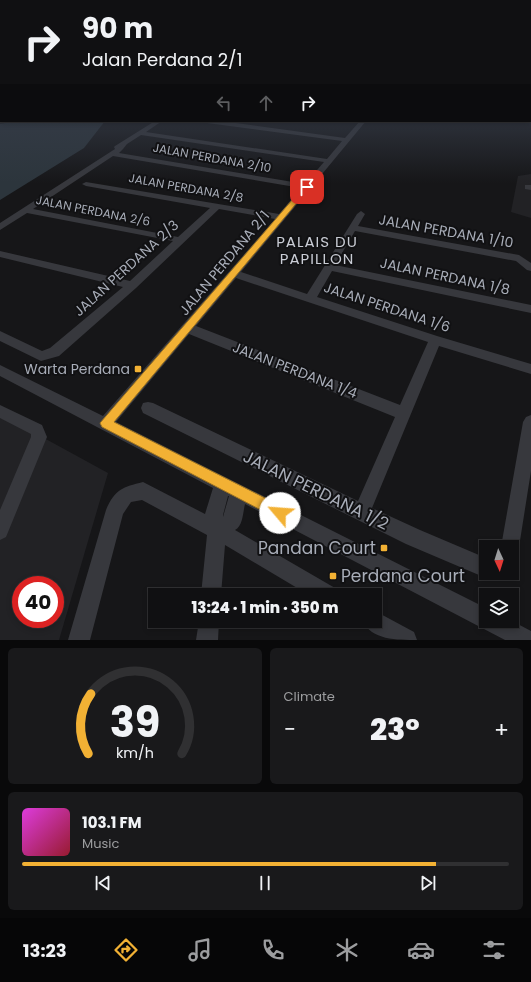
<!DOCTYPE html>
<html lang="en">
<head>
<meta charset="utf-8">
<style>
  body { margin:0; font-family:Poppins,sans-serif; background:#19191b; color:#f1f3f6; height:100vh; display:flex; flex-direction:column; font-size:15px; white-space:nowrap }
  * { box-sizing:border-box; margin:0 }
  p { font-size:13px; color:#9c9d9f }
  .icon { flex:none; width:22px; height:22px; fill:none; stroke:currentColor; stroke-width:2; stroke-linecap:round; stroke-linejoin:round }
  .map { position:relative; height:640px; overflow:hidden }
  .details { display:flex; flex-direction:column; gap:8px; padding:8px; background:#09090a; flex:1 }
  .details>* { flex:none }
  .top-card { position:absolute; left:0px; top:0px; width:531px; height:122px; box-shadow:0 2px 6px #0003,0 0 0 1px #303032; background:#101012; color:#f1f3f6; overflow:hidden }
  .needle { width:26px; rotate:176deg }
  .buttons { position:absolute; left:479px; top:540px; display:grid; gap:8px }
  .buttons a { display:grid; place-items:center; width:40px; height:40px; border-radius:0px; background:#101012; box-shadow:0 2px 6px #0003,0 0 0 1px #303032; font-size:20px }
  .speed { position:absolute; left:12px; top:576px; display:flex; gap:8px; font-size:20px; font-weight:700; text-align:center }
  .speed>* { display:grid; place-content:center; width:52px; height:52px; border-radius:50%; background:#101012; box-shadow:0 2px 6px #0003,0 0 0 1px #303032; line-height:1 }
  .speed .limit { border:6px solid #d22; background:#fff; color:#111 }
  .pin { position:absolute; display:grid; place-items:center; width:34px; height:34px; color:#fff; margin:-17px; border-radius:8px; box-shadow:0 2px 6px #0006 }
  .me { position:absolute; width:44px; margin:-22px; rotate:297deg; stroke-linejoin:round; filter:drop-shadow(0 0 3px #0008) }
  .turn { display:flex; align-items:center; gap:14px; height:84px; padding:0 16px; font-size:18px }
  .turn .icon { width:52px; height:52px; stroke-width:2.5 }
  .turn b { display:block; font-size:28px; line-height:34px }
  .lanes { display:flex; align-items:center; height:38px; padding:0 16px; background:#0003; justify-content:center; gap:20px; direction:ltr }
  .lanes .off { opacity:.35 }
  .big { font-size:30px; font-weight:800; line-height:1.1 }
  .details .card { flex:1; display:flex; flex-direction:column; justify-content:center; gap:6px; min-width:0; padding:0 14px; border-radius:6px; background:#19191b }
  .details .dial { align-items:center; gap:0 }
  .dial svg { height:104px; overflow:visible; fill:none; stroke:#303032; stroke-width:7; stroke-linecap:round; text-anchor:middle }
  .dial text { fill:#f1f3f6; stroke:none }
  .song { display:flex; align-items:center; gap:12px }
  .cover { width:48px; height:48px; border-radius:6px; background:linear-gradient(135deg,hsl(300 70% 55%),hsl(350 70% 35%)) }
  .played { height:4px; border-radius:2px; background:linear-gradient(90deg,#f2b134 85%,#303032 85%) }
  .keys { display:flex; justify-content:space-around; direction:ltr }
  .heat { display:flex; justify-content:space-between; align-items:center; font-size:22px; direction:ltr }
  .details .tiles { flex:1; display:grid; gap:8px; grid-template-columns:1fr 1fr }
  .card:last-child { grid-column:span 2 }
  .trip { position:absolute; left:148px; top:588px; width:234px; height:40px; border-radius:0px; background:#101012; box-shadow:0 2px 6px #0003,0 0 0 1px #303032; font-weight:800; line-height:40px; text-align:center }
  .dock { display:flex; height:64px; justify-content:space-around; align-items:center; background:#060607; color:#9c9d9f }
  .dock .icon { width:28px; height:28px }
  .dock .selected { color:#f2b134 }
  .dock b { font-size:18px; color:#f1f3f6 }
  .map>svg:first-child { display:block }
  .built { fill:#222225; fill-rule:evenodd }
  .water { fill:#2c353c }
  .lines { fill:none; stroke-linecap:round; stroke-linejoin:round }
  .minor { fill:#37383d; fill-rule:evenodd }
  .route { fill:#f2b134; stroke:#9d7322 }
  .poi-dot { fill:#f2b134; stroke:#111113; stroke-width:1.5 }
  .labels { text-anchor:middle; stroke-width:4; stroke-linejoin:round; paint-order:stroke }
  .far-street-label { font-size:12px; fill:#a8adb8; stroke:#111113 }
  .street-label { font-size:14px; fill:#a8adb8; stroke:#111113 }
  .poi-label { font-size:14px; fill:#a8adb8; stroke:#111113; text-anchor:end }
  .neighbourhood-label { font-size:15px; letter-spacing:1px; fill:#c9ccd4; stroke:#111113 }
  .near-street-label { font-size:17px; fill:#a8adb8; stroke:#111113 }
  .near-poi-label { font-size:17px; fill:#a8adb8; stroke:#111113; text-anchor:end }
</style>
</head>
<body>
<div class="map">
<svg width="531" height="640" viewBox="0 0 531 640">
  <rect width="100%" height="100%" fill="#161618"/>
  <path class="built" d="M 531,174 L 531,218 L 511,212 L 518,176 Z
    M 0,414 L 108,473 L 59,640 L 0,640 ZM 21,585 L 55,585 L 55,619 L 21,619 Z"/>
  <path class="water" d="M 16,121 L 105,121 L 84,148 L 0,200 L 0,124 Z"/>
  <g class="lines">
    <path class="minor" d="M 0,101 L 1,101 L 1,105 L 0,105 Z
      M 155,121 L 162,121 L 146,132 L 327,159 L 342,141 L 207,123 L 204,121 L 221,121 L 345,138 L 360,121 L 366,121 L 241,272 L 307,294 L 357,214 L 361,211 L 365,214 L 358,226 L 519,255 L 531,263 L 531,271 L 527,270 L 516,261 L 355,231 L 335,265 L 531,305 L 531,313 L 332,271 L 317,297 L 437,336 L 531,364 L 531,374 L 439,346 L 372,508 L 420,530 L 486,558 L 486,573 L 494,573 L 486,578 L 406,544 L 143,413 L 141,408 L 143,403 L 148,402 L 153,403 L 358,501 L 395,417 L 189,334 L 116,422 L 486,608 L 486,621 L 512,621 L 531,631 L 531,640 L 505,640 L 245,504 C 243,512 243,526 235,530 L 335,588 L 338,595 L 309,595 L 225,545 L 221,595 L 201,595 L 207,535 L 142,500 L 131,502 L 123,514 L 90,640 L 68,640 L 106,510 C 115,489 123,487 143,482 L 205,514 L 213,488 L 0,376 L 0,365 L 103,416 L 275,219 L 219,209 L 136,288 L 59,356 L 41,361 L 0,341 L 0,331 L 42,351 L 50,348 L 123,287 L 0,257 L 0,251 L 130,281 L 173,241 L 27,213 L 0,230 L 0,223 L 115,149 L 114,147 L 115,146 ZM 141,135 L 324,162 L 305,184 L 119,153 L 123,149 L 127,144 ZM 113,156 L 301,188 L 279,214 L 86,182 L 82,184 L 86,186 L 210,208 L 178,237 L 33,209 ZM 236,278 L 428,342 L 400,405 L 196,326 ZM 228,496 L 229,496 L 223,517 L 223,515 Z
      M 525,185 L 531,185 L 531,190 L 525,189 Z
      M 0,405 L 42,425 L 47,437 L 6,537 L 0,540 L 0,510 L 31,437 L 31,434 L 0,418 Z
      M 531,415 L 531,471 L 519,547 L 517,554 L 512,556 L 512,547 L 501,547 L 523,422 L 526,417 Z
      M 375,611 L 414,632 L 417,640 C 397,640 371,640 363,621 L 375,621 Z
      M 199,621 L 219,621 L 218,640 L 196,640 Z"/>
  </g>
  <linearGradient id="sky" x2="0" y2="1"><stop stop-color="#0c0c0d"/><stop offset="0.51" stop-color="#363c48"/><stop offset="1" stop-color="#363c48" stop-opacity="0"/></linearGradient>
  <rect width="531" height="183" fill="url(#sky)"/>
  <path class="route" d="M 305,185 L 310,187 L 114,422 L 285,508 L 287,513 L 285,518 L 280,520 L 102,427 L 100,423 Z"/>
  <g class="poi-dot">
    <rect x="134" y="365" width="8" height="8" rx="2"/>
    <rect x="380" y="544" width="8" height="8" rx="2"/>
    <rect x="329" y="572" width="8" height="8" rx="2"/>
  </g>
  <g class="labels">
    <g class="far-street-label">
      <text transform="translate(212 158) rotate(10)" y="4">JALAN PERDANA 2/10</text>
      <text transform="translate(186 188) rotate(10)" y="4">JALAN PERDANA 2/8</text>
      <text transform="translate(93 211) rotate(11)" y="4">JALAN PERDANA 2/6</text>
    </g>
    <g class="street-label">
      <text transform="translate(446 231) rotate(10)" y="5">JALAN PERDANA 1/10</text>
      <text transform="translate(224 263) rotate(-50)" y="5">JALAN PERDANA 2/1</text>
      <text transform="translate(126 268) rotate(-42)" y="5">JALAN PERDANA 2/3</text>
      <text transform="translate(445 276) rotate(12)" y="5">JALAN PERDANA 1/8</text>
      <text transform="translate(387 307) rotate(18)" y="5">JALAN PERDANA 1/6</text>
      <text transform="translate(295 370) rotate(21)" y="5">JALAN PERDANA 1/4</text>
    </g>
    <g class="poi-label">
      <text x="130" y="374">Warta Perdana</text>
    </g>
    <g class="neighbourhood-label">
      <text x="317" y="247">PALAIS DU<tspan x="317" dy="17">PAPILLON</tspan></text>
    </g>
    <g class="near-street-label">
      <text transform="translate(316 490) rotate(26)" y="6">JALAN PERDANA 1/2</text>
    </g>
    <g class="near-poi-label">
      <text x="376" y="554">Pandan Court</text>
      <text x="341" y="582" text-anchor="start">Perdana Court</text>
    </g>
  </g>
</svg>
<div class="buttons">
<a><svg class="needle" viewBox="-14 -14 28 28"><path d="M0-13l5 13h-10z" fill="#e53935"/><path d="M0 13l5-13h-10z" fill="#9c9d9f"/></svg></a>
<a><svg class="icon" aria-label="layers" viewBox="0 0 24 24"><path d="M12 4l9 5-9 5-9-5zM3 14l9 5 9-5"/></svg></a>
</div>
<div class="speed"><div class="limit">40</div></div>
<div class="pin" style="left:307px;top:187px;background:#d93025"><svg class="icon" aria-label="arrive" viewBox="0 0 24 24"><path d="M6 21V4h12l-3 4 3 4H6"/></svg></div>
<svg class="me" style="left:280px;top:513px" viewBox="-20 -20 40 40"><circle r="19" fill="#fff"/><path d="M0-13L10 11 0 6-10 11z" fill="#f2b134"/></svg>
<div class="trip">13:24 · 1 min · 350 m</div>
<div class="top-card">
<div class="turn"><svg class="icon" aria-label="right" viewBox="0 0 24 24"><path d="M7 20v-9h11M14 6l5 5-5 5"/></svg><div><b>90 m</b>Jalan Perdana 2/1</div></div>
<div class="lanes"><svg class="icon off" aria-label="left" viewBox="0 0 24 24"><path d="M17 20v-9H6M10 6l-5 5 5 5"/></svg><svg class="icon off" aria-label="ahead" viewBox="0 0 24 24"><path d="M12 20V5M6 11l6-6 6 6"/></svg><svg class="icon" aria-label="right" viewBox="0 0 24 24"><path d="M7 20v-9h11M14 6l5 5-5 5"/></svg></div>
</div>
</div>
<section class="details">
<div class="tiles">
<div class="card dial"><svg viewBox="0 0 100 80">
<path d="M14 69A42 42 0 1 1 86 69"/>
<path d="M14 69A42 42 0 0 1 16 23" stroke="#f2b134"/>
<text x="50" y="56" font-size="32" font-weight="700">39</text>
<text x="50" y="72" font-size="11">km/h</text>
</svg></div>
<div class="card"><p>Climate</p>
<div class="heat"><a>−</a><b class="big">23°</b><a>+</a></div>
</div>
<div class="card">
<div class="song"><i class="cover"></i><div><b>103.1 FM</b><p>Music</p></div></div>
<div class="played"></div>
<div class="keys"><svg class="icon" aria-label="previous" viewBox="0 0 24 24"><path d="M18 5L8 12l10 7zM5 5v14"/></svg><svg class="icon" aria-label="pause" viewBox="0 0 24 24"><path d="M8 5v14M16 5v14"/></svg><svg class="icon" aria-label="next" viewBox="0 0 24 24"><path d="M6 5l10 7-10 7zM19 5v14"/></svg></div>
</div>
</div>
</section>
<nav class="dock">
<b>13:23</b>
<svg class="icon selected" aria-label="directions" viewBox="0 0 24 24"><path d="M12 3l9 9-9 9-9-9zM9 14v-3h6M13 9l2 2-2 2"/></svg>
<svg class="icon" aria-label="music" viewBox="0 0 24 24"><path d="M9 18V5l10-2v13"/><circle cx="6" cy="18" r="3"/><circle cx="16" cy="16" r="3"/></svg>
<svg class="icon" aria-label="phone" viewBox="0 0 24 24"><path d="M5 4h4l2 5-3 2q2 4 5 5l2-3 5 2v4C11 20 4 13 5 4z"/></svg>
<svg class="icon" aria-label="climate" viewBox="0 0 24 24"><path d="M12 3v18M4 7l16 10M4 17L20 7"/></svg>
<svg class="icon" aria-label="car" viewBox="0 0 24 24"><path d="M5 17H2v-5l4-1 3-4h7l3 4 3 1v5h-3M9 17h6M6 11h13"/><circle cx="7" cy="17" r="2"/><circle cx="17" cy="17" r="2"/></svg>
<svg class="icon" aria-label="filters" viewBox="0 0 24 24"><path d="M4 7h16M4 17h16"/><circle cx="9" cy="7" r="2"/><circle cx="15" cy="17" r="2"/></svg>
</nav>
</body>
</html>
